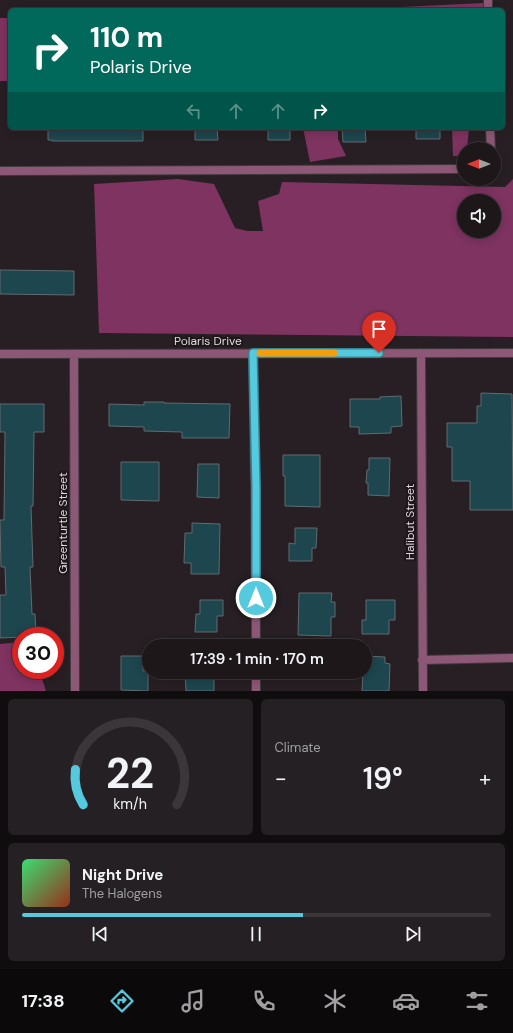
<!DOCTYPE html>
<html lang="en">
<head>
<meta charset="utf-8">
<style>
  body { margin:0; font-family:"DM Sans",sans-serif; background:#252023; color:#f1f3f6; height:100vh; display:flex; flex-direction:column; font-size:15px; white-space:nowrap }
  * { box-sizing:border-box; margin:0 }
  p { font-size:13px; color:#a09fa2 }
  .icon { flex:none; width:22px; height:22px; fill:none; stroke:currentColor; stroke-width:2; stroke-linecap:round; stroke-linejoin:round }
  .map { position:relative; height:691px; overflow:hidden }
  .drawer { display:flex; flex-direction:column; gap:8px; padding:8px; background:#100d0e; flex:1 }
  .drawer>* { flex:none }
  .banner { position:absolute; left:8px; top:8px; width:497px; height:122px; border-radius:6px; box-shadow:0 2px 10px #0003,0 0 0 1px #3b3639; background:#00695c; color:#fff; overflow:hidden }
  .needle { width:26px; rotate:270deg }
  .controls { position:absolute; left:457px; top:142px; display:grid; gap:8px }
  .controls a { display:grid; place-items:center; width:44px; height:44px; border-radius:50%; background:#1d171a; box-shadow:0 2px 10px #0003,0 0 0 1px #3b3639; font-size:20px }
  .speed { position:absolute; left:12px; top:627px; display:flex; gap:8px; font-size:20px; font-weight:700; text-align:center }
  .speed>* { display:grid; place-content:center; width:52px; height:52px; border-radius:50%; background:#1d171a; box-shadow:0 2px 10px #0003,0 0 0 1px #3b3639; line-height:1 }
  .speed .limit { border:6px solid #d22; background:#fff; color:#111 }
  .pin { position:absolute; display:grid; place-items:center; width:34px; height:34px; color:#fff; margin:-41px -17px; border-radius:50% 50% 50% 0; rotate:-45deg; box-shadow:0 0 4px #0007 }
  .pin .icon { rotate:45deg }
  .me { position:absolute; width:44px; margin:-22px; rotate:0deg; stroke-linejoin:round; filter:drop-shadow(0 0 3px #0008) }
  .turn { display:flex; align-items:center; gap:14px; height:84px; padding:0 16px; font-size:18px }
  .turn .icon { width:52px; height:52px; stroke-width:2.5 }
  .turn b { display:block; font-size:28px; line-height:34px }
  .lanes { display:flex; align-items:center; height:38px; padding:0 16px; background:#0003; justify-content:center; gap:20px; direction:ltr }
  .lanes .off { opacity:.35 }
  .big { font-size:30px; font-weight:600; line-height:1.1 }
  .drawer .widget { flex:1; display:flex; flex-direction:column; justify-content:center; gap:6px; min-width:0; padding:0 14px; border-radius:6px; background:#252023 }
  .drawer .dial { align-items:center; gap:0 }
  .dial svg { height:104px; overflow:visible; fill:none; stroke:#3b3639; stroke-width:7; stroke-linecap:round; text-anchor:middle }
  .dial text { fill:#f1f3f6; stroke:none }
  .song { display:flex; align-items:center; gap:12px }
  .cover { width:48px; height:48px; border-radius:6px; background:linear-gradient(135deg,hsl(140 70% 55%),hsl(10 70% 35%)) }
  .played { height:4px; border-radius:2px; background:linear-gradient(90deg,#55cadf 60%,#3b3639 60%) }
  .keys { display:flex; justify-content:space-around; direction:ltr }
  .heat { display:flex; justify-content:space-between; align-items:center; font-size:22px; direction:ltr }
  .drawer .tiles { flex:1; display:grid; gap:8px; grid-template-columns:1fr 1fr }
  .widget:last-child { grid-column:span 2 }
  .trip { position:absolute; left:142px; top:639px; width:230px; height:40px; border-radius:20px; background:#1d171a; box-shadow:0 2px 10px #0003,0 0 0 1px #3b3639; font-weight:600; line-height:40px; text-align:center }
  .menu { display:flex; height:64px; justify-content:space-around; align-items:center; background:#0c090a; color:#a09fa2 }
  .menu .icon { width:28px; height:28px }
  .menu .on { color:#55cadf }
  .menu b { font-size:18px; color:#f1f3f6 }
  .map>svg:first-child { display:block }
  .forest { fill:#7e3360; fill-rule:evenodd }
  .building { fill:#1d464e; stroke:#606b6e }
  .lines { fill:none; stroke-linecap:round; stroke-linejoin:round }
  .minor-casing { stroke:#41393d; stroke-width:10 }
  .minor { stroke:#8d5876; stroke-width:8 }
  .route-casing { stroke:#378391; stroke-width:10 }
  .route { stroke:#55cadf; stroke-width:7 }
  .slow { stroke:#f59e0b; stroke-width:7 }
  .labels { text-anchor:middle; stroke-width:4; stroke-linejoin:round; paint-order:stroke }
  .street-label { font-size:12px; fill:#dfdadd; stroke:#1d161a }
</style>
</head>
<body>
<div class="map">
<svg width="513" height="691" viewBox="0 0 513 691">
  <rect width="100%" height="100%" fill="#271f23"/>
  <path class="forest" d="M 484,3 L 483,10 L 309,10 L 381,8 Z
    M 0,18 L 10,18 L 10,81 L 0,81 Z
    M 303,128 L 338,128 L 338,139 L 346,156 L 310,162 Z
    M 452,128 L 469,128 L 467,149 L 464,149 L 464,156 L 453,156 Z
    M 178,179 L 214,184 L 235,228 L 247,231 L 263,231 L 258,201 L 279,194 L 282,182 L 505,187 L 513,179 L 513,337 L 99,333 L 94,184 ZM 464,201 L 494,201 L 494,231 L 464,231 Z
    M 21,642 L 21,670 L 43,670 L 42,679 L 46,691 L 0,691 L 0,644 Z"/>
  <path class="building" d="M 48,128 L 143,128 L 143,141 L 52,141 L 52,140 L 48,140 Z
    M 195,128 L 217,128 L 218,140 L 195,140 Z
    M 268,128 L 290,128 L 290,140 L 268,140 Z
    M 342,128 L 365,128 L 366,142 L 343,142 Z
    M 416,128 L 440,128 L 440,139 L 416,139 Z
    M 0,270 L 74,271 L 74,295 L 0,294 Z
    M 481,393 L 512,394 L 513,510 L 470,510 L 470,481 L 452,481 L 452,447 L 447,447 L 447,423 L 477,423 L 477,406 L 481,406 Z
    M 401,396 L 402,426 L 391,427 L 391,433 L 359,434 L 359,427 L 350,427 L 350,399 L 380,399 L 380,397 Z
    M 144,402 L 164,402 L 164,403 L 230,404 L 229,438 L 182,438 L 182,432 L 144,431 L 144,427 L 109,426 L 109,404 L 144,405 Z
    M 0,404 L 44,404 L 44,432 L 34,432 L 33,506 L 31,506 L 33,567 L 30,567 L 32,614 L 35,614 L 36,636 L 21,636 L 21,637 L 0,638 L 0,595 L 6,595 L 5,567 L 1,567 L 0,520 L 4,520 L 5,432 L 0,432 Z
    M 283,455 L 320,455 L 320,507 L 285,506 L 285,476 L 283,476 Z
    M 369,458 L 390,458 L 389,496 L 368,495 L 368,483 L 366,483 L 367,470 L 369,470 Z
    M 121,462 L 159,462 L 159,501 L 121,500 Z
    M 198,464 L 219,464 L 219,498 L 197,497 Z
    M 192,523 L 220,524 L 219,574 L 191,574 L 191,563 L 184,563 L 185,533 L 192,533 Z
    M 295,528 L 317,528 L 316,548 L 312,548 L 312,561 L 289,561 L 289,543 L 295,544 Z
    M 299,593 L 332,593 L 331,602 L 335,602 L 335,617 L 331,617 L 331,636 L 298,635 Z
    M 200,600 L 223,600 L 223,616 L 217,616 L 217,632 L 195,632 L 196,614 L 200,614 Z
    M 366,600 L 395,600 L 395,620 L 389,620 L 389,634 L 362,634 L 362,620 L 366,620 Z
    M 121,656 L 143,656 L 143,671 L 148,671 L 148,691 L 121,690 Z
    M 365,656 L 385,657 L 385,663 L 390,664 L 389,691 L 362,691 L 363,672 L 365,672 Z
    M 185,672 L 214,672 L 214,691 L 186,691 Z"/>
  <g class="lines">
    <g class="minor-casing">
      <path id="minor" d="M 488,0 L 488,10
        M 490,128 L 491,149
        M 0,171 L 464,169
        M 253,353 L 255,487 L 256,646
        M 421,353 L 423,691
        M 0,354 L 513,353
        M 74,354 L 75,691
        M 422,660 L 513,658
        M 256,672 L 256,691"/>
    </g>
    <use href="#minor" class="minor"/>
  </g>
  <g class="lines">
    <g class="route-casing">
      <path id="route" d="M 256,598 L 256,487 L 253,353 L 379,353"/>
    </g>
    <use href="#route" class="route"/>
    <path class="slow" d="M 260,353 L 334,353"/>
  </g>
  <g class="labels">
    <g class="street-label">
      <text x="208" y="345">Polaris Drive</text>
      <text transform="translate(410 522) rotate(-90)" y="4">Halibut Street</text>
      <text transform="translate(63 523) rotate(-90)" y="4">Greenturtle Street</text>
    </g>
  </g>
</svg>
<div class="controls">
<a><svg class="needle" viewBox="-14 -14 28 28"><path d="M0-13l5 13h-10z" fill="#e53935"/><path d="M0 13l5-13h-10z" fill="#a09fa2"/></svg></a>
<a><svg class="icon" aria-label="sound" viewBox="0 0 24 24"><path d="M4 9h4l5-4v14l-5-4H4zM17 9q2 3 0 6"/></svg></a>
</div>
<div class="speed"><div class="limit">30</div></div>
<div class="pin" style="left:379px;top:353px;background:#d93025"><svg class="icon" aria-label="arrive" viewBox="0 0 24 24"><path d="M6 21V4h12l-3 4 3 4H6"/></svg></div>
<svg class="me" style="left:256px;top:598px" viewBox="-20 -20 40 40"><circle r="17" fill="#55cadf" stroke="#fff" stroke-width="3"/><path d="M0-11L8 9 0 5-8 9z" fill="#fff"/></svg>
<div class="trip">17:39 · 1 min · 170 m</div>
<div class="banner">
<div class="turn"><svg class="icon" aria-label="right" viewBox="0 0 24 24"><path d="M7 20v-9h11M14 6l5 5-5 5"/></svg><div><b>110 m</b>Polaris Drive</div></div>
<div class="lanes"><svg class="icon off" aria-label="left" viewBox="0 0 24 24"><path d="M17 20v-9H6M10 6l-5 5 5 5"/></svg><svg class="icon off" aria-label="ahead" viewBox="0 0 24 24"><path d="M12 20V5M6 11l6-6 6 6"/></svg><svg class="icon off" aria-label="ahead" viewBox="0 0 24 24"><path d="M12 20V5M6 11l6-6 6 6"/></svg><svg class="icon" aria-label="right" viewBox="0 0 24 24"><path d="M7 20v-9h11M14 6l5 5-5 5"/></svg></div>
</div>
</div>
<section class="drawer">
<div class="tiles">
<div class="widget dial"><svg viewBox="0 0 100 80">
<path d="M14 69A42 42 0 1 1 86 69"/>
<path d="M14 69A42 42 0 0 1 8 42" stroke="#55cadf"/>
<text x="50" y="56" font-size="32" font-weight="700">22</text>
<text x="50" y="72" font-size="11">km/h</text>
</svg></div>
<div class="widget"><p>Climate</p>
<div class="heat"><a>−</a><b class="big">19°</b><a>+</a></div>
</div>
<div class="widget">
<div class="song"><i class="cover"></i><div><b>Night Drive</b><p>The Halogens</p></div></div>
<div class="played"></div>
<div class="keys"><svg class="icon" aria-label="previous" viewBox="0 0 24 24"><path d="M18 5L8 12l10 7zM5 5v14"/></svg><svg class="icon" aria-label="pause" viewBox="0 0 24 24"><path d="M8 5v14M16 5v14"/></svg><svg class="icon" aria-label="next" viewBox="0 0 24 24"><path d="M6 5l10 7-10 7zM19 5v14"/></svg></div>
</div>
</div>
</section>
<nav class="menu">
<b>17:38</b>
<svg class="icon on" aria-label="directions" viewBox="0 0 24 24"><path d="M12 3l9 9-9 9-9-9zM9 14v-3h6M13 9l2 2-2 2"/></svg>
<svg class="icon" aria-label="music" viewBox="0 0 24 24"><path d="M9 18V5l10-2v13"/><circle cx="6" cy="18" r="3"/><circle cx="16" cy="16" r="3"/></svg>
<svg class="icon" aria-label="phone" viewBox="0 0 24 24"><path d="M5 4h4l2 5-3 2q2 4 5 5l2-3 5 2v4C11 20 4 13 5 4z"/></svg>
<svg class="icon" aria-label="climate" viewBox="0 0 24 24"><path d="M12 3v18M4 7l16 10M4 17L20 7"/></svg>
<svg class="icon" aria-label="car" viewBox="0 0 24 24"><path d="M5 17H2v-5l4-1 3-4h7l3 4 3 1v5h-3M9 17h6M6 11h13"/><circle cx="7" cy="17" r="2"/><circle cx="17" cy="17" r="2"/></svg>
<svg class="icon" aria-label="filters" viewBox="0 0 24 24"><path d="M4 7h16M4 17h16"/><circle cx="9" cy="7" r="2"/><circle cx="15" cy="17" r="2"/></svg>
</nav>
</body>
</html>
